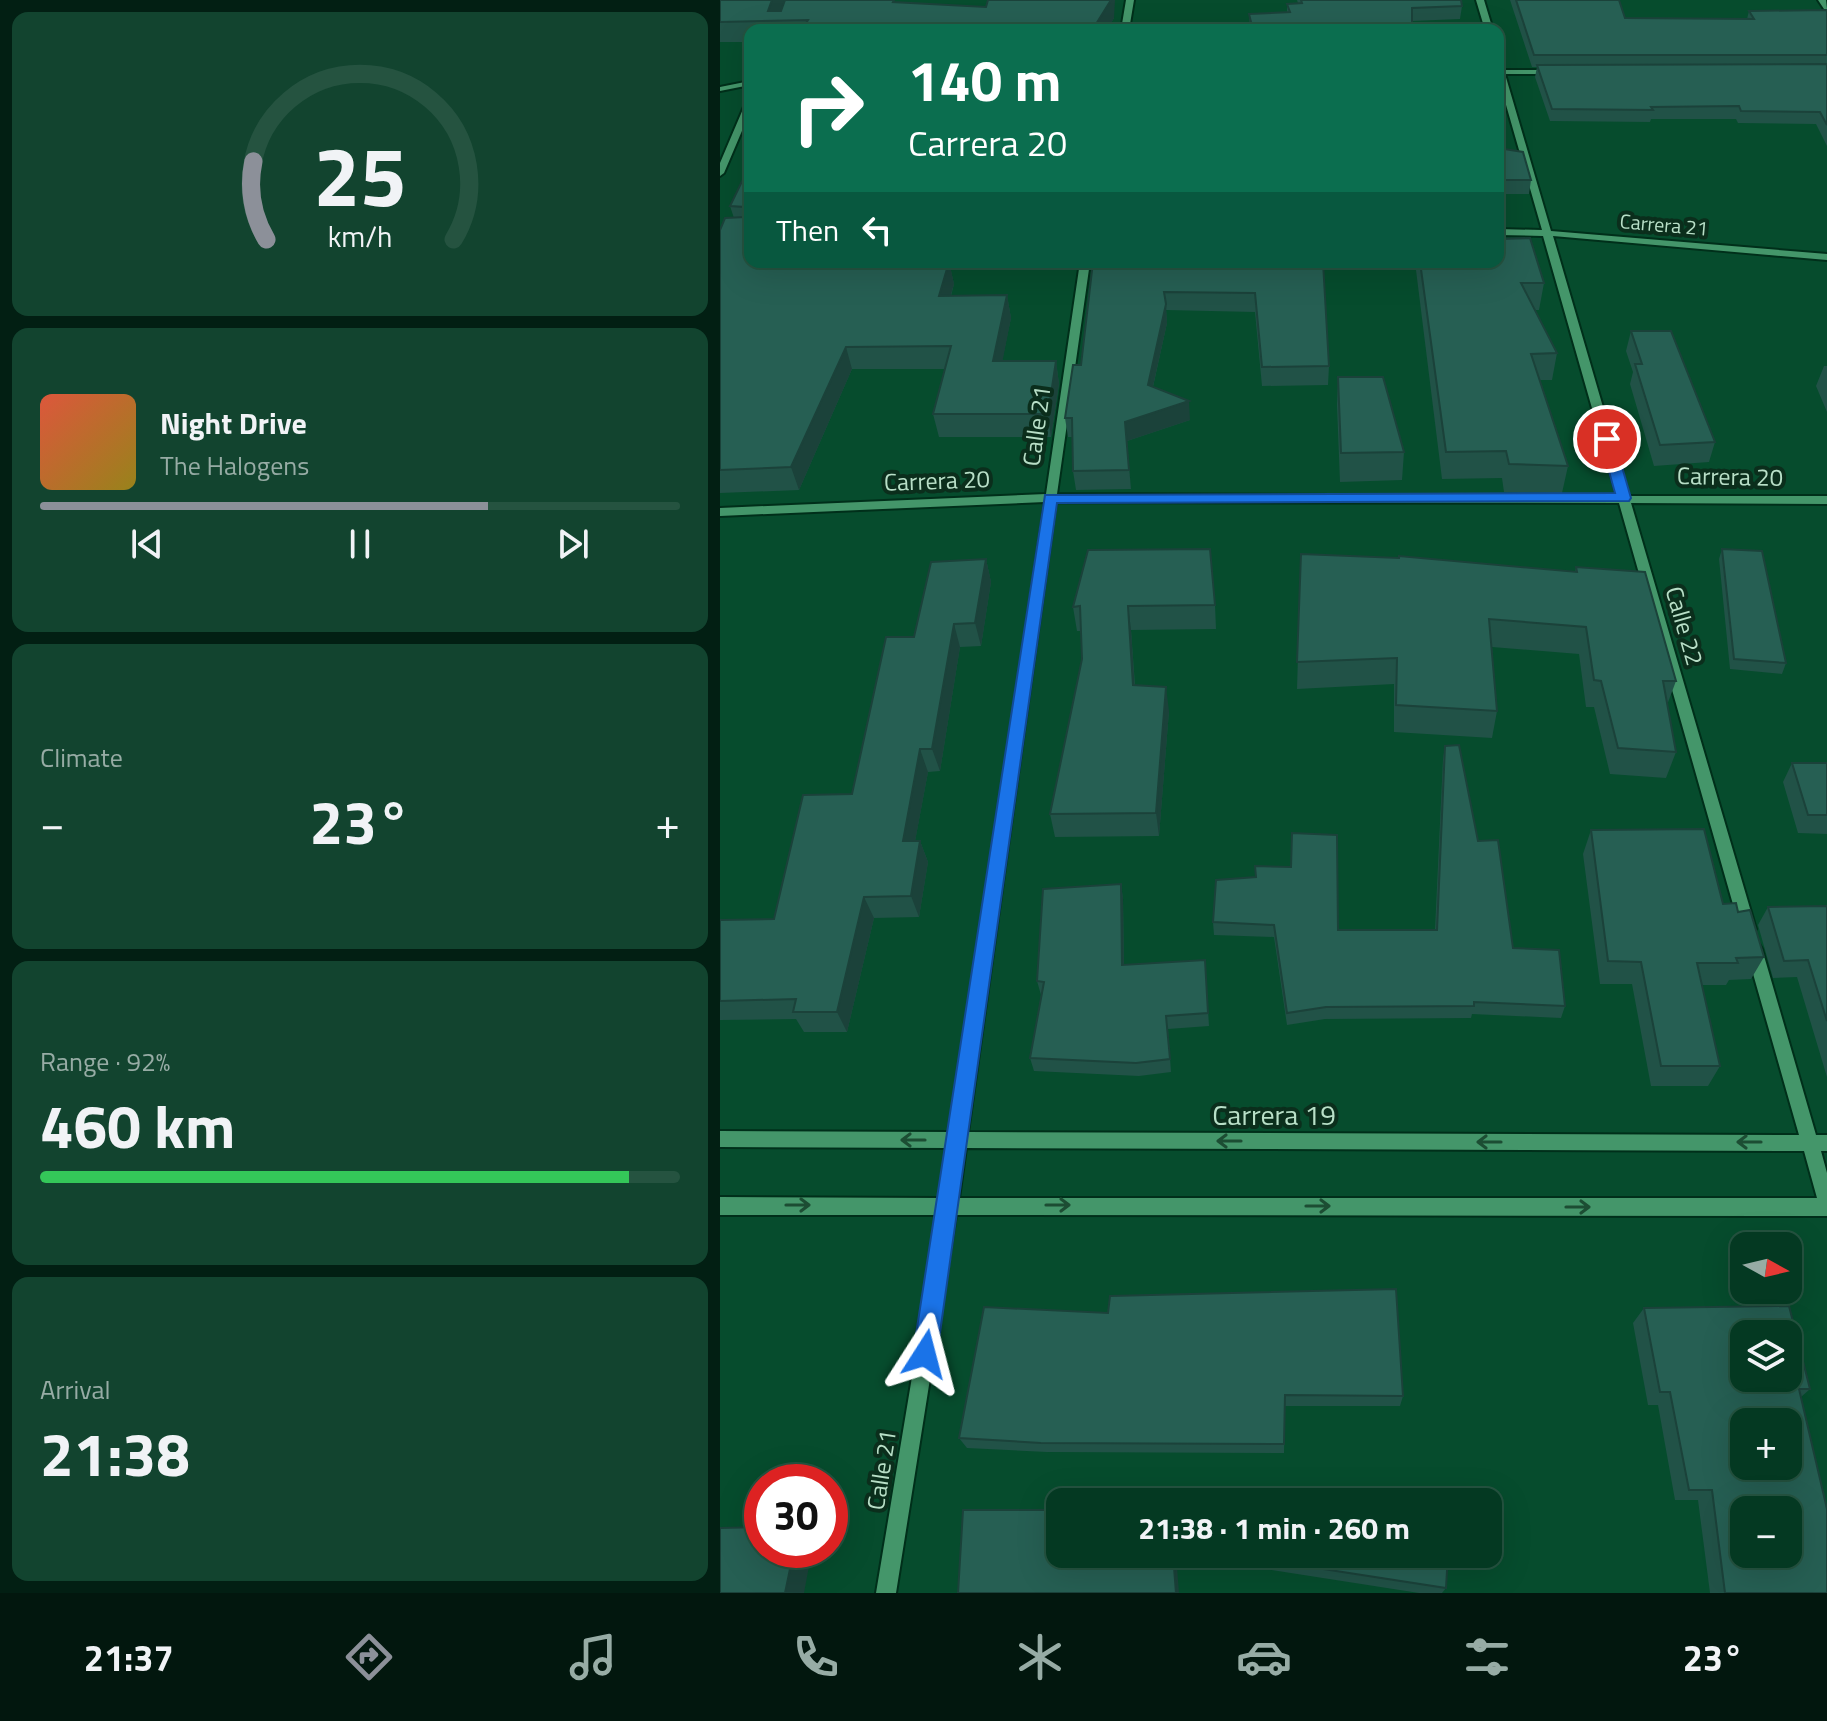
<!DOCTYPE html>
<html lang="en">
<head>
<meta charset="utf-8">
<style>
  body { margin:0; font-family:"Titillium Web",sans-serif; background:#12442f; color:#f1f3f6; height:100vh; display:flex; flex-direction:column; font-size:30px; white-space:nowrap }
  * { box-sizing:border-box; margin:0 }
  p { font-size:26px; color:#97aca5 }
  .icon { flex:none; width:44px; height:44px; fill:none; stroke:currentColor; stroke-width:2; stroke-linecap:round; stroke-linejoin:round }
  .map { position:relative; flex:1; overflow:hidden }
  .sheet { display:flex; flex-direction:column; gap:12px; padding:12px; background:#021f13; width:720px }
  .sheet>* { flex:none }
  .guide { position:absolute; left:24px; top:24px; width:760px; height:244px; border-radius:16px; box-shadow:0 8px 32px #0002,0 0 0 2px #255340; background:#0b6e4f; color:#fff; overflow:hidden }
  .needle { width:52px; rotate:98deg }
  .tools { position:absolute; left:1010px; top:1232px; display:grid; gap:16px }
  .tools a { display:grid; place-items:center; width:72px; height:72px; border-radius:16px; background:#043922; box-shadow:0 8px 32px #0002,0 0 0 2px #255340; font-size:40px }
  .speed { position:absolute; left:24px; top:1464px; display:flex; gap:16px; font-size:40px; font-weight:700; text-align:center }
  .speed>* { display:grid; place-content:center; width:104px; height:104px; border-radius:50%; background:#043922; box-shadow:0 8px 32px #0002,0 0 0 2px #255340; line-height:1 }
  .speed .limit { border:12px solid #d22; background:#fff; color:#111 }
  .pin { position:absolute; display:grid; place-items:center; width:68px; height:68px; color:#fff; margin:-34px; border:4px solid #fff; border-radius:50%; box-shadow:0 2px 8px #0007 }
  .me { position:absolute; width:88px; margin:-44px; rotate:9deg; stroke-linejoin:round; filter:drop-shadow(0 0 6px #0008) }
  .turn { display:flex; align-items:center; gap:28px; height:168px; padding:0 32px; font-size:36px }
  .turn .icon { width:104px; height:104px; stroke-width:2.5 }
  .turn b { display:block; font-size:56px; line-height:68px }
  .then { display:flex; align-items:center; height:76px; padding:0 32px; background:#0003; gap:16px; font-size:30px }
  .big { font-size:60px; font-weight:700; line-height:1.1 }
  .sheet .tile { flex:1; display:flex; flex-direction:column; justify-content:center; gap:12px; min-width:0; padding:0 28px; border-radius:16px; background:#12442f }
  .sheet .dial { align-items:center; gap:0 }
  .dial svg { height:208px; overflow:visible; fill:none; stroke:#255340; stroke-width:7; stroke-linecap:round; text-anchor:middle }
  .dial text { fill:#f1f3f6; stroke:none }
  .song { display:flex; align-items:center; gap:24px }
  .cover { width:96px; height:96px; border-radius:12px; background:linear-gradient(135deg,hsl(10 70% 55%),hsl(50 70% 35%)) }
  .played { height:8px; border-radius:4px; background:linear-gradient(90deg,#8c9099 70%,#255340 70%) }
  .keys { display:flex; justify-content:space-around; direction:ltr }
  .heat { display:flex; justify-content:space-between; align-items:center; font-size:44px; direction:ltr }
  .charge { height:12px; border-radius:6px; background:linear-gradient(90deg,#34c759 92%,#255340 0) }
  .trip { position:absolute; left:326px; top:1488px; width:456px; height:80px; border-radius:16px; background:#043922; box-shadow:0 8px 32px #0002,0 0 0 2px #255340; font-weight:700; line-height:80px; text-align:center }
  .menu { display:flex; height:128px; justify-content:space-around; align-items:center; background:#02170e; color:#97aca5 }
  .menu .icon { width:56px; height:56px }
  .menu .current { color:#8c9099 }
  .menu b { font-size:36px; color:#f1f3f6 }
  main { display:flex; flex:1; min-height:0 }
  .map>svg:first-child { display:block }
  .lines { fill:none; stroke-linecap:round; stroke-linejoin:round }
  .minor-casing { stroke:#002f1a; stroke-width:4 }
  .minor { fill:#44966a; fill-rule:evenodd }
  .wall { fill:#215247 }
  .shaded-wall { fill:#1b423a }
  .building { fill:#265f53; stroke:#1b423a; stroke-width:2; fill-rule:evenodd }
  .oneway { stroke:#1c4d33 }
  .route { fill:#1a73e8; stroke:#114b97; stroke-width:2 }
  .labels { text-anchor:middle; stroke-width:8; stroke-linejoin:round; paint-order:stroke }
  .far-street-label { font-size:20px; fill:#b8dfc7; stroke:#0b2e1c }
  .street-label { font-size:24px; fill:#b8dfc7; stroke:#0b2e1c }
  .near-street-label { font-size:28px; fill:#b8dfc7; stroke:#0b2e1c }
</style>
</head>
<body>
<main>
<section class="sheet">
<div class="tile dial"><svg viewBox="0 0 100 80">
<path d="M14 69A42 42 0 1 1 86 69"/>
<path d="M14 69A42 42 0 0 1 9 39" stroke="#8c9099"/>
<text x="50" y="56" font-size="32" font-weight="700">25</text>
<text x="50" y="72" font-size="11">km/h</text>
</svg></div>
<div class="tile">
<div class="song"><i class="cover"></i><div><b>Night Drive</b><p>The Halogens</p></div></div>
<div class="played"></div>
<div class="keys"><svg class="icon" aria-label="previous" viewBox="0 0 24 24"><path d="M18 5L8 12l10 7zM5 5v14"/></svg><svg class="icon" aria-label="pause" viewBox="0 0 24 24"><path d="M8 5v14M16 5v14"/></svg><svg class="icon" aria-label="next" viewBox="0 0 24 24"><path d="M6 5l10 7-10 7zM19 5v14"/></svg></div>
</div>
<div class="tile"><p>Climate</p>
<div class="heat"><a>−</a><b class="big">23°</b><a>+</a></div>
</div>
<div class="tile"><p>Range · 92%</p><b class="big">460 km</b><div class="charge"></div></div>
<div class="tile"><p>Arrival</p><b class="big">21:38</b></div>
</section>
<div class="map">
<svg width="1107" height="1593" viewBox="0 0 1107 1593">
  <rect width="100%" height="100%" fill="#064c2d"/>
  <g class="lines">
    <g class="minor-casing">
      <path id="minor" d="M 406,0 L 414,0 L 409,30 L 401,30 Z
        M 756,0 L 764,0 L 773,30 L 765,30 Z
        M 1098,0 L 1106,0 L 1107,9 L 1104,9 Z
        M 778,61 L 782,63 L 784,70 L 835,70 L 839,72 L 835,74 L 785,74 L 831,231 L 1107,254 L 1107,260 L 833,236 L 909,496 L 1107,496 L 1107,504 L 911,503 L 1036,929 L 1033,934 L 1028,935 L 1023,934 L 1020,929 L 899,503 L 336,502 L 248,1132 L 1079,1135 L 1026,949 L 1029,944 L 1034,942 L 1039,944 L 1042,949 L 1096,1135 L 1107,1135 L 1107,1151 L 1101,1151 L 1107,1173 L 1107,1216 L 236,1215 L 176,1593 L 156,1593 L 219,1215 L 0,1215 L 0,1197 L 221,1198 L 229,1148 L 0,1147 L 0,1131 L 231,1132 L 325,502 L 0,516 L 0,508 L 326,494 L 360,262 L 370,262 L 337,494 L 897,496 L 823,236 L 778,235 L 778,229 L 822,230 L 778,77 ZM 246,1148 L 1084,1151 L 1097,1198 L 239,1198 Z
        M 30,81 L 30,85 L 0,91 L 0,87 Z
        M 30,100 L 30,112 L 4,173 L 0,176 L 0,163 L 26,102 Z"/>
    </g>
    <use href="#minor" class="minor"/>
  </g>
  <path class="wall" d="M 0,0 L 177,2 L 394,18 L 387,30 L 30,30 L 30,42 L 0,42 Z
    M 577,0 L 741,0 L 742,6 L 740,19 L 692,21 L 692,30 L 530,30 L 529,14 L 567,12 L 567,4 L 578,3 Z
    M 790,0 L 899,0 L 905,18 L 1027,19 L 1029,11 L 1107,10 L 1107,146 L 1096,124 L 1018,123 L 1016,119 L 931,119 L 930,122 L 830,121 L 815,77 L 817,67 L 812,67 Z
    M 778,148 L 811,180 L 809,194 L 778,194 Z
    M 30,165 L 30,262 L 229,262 L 234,284 L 231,296 L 287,295 L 291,318 L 282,361 L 336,361 L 339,384 L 331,437 L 219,437 L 213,414 L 225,369 L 132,369 L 79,490 L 0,493 L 0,230 L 14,218 L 10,206 Z
    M 373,262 L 603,262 L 609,366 L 608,385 L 542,386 L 535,312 L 446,310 L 447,323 L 433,387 L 470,420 L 407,441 L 411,489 L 356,490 L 353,471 L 352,437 L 348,437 L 345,418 L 361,365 Z
    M 695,262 L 778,262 L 824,283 L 819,310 L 815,310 L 837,353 L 832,380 L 820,380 L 848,466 L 842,493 L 784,492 L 782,478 L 722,479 Z
    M 911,331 L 995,442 L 989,462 L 934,466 L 910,384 L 913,372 L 906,351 Z
    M 1104,366 L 1107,366 L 1107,412 L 1096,386 Z
    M 618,377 L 684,452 L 682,480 L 620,482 L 617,405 Z
    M 1002,549 L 1066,663 L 1062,674 L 1010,669 L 999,559 Z
    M 581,554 L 855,572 L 856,567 L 956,681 L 947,705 L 956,752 L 946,778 L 890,774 L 874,707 L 866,707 L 859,654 L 772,647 L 777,711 L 772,738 L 674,732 L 674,684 L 577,689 Z
    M 266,559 L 271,582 L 261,646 L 240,647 L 220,771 L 208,772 L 195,841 L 200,841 L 208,862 L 199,917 L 154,918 L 127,1032 L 84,1032 L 76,1019 L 0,1020 L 0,920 L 54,919 L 132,794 L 194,637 Z
    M 495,605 L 496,629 L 411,630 L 415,685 L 449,711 L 439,836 L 335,837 L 330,814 L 362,659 L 361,631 L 357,631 L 353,607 Z
    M 725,746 L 758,841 L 793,948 L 845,1006 L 841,1018 L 752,1014 L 751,1018 L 605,1019 L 567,1025 L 554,937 L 494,935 L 493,922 L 496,880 L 618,930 L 715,930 L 723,759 Z
    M 1072,763 L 1107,763 L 1107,834 L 1078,833 L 1063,782 Z
    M 871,830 L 1018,912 L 1044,957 L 1031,979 L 1009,980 L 1006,985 L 982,985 L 1000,1066 L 988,1086 L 931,1086 L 912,984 L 880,984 L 863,854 Z
    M 401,884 L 403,899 L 404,965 L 485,960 L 489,1026 L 448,1029 L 451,1072 L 419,1076 L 314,1071 L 310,1058 L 321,995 L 317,981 Z
    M 1107,906 L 1107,1077 L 1077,977 L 1053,978 L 1038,925 L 1048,907 Z
    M 264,1307 L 683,1396 L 680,1406 L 565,1406 L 564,1453 L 327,1452 L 247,1448 L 239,1438 Z
    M 924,1308 L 1090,1389 L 1081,1397 L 1107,1593 L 990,1593 L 978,1500 L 955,1500 L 938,1405 L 928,1405 L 913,1323 Z
    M 340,1554 L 728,1554 L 726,1588 L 722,1593 L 699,1593 L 456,1555 Z"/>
  <path class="shaded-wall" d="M 52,0 L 65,0 L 58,21 L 48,11 Z
    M 391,0 L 395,0 L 394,18 L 387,30 L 375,30 L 376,24 Z
    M 229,262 L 234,284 L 224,318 L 219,296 Z
    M 287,295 L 291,318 L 278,384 L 273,361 Z
    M 446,304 L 447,323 L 429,404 L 428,385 Z
    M 126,347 L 132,369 L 79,490 L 71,467 Z
    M 336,361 L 339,384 L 331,437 L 328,414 Z
    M 469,401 L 470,420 L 407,441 L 411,489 L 405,422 Z
    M 266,559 L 271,582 L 261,646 L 255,623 Z
    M 408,606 L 411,630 L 416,709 L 413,685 Z
    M 234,624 L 240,647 L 220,771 L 212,749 Z
    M 446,687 L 449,711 L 439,836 L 436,813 Z
    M 200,749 L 208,772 L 191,863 L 183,841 Z
    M 200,841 L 208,862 L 199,917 L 191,896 Z
    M 401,884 L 403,899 L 404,979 L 402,965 Z
    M 144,897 L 154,918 L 127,1032 L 117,1012 Z
    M 74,1550 L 92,1550 L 84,1593 L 65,1593 Z
    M 453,1554 L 456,1554 L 459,1593 L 456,1593 Z"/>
  <path class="building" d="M 0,0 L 52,0 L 48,11 L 61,11 L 65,0 L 174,0 L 173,2 L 266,7 L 268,0 L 391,0 L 376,24 L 375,30 L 82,30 L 88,20 L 0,22 Z
    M 581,0 L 741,0 L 742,6 L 692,8 L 692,30 L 533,30 L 529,14 L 570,12 L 567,4 L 582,3 Z
    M 796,0 L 899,0 L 905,18 L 1034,19 L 1029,11 L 1107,10 L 1107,55 L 814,55 Z
    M 1107,64 L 1107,125 L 1100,112 L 1021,111 L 1019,106 L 931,107 L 933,110 L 832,109 L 817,65 Z
    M 778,148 L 803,152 L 811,180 L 778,180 Z
    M 30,165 L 30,262 L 229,262 L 219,296 L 287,295 L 273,361 L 336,361 L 328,414 L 213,414 L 231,346 L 126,347 L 71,467 L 0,470 L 0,230 L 5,218 L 25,217 L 25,207 L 10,206 Z
    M 810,238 L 824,283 L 801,283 L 837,353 L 811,354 L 848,466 L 789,464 L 786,451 L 726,452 L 700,262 L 778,262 L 778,239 Z
    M 373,262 L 603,262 L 609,366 L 542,367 L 535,293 L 444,292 L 446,304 L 428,385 L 469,401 L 405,422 L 409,470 L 353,471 L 352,418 L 345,418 L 353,365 L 361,365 Z
    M 911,331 L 951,331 L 995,442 L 940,445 L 915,364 L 922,364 Z
    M 618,377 L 663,377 L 684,452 L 621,453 Z
    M 490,549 L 495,605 L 408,606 L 413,685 L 446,687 L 436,813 L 330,814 L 362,659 L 360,606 L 353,607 L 368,550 Z
    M 1002,549 L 1042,551 L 1066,663 L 1014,659 Z
    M 581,554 L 679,558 L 679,556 L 857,572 L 856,567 L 925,572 L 956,681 L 943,681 L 956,752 L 898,748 L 881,681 L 874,680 L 866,627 L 769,619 L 777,711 L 676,705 L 677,658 L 577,662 Z
    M 266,559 L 255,623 L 234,624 L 212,749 L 200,749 L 183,841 L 200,841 L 191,896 L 144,897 L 117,1012 L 73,1012 L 76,999 L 0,1001 L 0,920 L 54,919 L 83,795 L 132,794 L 166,637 L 194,637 L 211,562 Z
    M 739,745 L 758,841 L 778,840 L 793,948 L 839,950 L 845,1006 L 754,1002 L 754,1006 L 606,1007 L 567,1013 L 554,925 L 493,922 L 496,880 L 536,877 L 535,866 L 571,867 L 572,833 L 617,835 L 618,930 L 717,930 L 725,746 Z
    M 1072,763 L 1107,763 L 1107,815 L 1088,815 Z
    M 984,829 L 1003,904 L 1016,903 L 1018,912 L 1030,910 L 1044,957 L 1016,958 L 1018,963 L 977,963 L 1000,1066 L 941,1066 L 921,962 L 888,961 L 871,830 Z
    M 401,884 L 402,965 L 485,960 L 488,1013 L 446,1016 L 450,1059 L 416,1063 L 310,1058 L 324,982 L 317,981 L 323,889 Z
    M 1107,906 L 1107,1021 L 1088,960 L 1064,961 L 1048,907 Z
    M 676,1289 L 683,1396 L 565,1395 L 564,1444 L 321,1443 L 239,1438 L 264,1307 L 388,1313 L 390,1296 Z
    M 1069,1306 L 1090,1389 L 1079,1389 L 1107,1509 L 1107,1593 L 1005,1593 L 992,1490 L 969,1490 L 950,1392 L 940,1392 L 924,1308 ZM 1024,1334 L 1068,1334 L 1068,1378 L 1024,1378 ZM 1024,1422 L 1068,1422 L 1068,1466 L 1024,1466 ZM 1024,1510 L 1068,1510 L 1068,1554 L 1024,1554 Z
    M 243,1510 L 340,1510 L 340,1554 L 453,1554 L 456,1593 L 238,1593 Z
    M 42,1527 L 42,1550 L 74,1550 L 65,1593 L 0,1593 L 0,1528 Z
    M 506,1554 L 728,1554 L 726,1588 Z"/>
  <defs><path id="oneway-shaft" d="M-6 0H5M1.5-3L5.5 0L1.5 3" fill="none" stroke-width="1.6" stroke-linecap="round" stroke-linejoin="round" transform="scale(2)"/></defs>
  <g class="oneway">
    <use href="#oneway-shaft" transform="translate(193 1140) rotate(-180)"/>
    <use href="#oneway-shaft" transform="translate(509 1141) rotate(-180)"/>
    <use href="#oneway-shaft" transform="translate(769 1142) rotate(-180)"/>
    <use href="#oneway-shaft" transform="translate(1029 1142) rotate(-180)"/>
    <use href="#oneway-shaft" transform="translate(78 1205)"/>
    <use href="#oneway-shaft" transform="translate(338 1205)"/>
    <use href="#oneway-shaft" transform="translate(598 1206)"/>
    <use href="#oneway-shaft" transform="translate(858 1207)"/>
  </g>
  <path class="route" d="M 887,435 L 894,439 L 911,498 L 909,501 L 337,503 L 217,1354 L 213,1363 L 205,1366 L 196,1363 L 193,1354 L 325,495 L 895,493 L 880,439 Z"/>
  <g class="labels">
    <g class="far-street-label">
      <text transform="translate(944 225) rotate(5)" y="7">Carrera 21</text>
    </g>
    <g class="street-label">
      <text transform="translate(317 426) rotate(-82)" y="8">Calle 21</text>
      <text transform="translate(1010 477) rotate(1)" y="8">Carrera 20</text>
      <text transform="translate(217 481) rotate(-2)" y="8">Carrera 20</text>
      <text transform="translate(964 626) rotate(74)" y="8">Calle 22</text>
      <text transform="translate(162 1470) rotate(-81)" y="8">Calle 21</text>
    </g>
    <g class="near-street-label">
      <text x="554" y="1125">Carrera 19</text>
    </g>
  </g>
</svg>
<div class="tools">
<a><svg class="needle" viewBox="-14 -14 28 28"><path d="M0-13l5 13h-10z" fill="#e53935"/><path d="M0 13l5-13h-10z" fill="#97aca5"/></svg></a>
<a><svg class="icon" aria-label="layers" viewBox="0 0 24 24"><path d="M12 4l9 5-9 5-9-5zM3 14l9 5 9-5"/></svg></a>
<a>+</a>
<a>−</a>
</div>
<div class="speed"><div class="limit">30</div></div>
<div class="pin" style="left:887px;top:439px;background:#d93025"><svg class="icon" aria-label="arrive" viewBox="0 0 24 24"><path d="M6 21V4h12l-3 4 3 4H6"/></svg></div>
<svg class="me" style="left:205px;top:1354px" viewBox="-20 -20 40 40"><path d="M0-17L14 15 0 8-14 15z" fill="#1a73e8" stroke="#fff" stroke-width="4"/></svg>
<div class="trip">21:38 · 1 min · 260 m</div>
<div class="guide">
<div class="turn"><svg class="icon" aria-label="right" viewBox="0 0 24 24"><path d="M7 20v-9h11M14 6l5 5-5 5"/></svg><div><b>140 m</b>Carrera 20</div></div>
<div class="then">Then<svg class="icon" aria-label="left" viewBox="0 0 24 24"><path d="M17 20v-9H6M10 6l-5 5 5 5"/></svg></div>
</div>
</div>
</main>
<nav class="menu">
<b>21:37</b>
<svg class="icon current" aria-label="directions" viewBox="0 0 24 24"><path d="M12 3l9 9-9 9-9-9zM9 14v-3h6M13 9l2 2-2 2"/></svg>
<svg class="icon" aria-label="music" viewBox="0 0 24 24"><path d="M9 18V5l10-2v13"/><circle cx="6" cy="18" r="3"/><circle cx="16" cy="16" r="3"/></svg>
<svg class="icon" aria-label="phone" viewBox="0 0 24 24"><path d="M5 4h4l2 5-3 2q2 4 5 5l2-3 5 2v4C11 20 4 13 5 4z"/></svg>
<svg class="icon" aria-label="climate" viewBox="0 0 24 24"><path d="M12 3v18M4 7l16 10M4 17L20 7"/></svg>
<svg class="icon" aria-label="car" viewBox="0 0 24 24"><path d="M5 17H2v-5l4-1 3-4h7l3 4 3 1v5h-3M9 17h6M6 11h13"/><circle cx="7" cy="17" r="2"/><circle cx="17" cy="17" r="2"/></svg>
<svg class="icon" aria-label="filters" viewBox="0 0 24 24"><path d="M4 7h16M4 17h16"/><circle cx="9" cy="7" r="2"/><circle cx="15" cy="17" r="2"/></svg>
<b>23°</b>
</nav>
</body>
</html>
